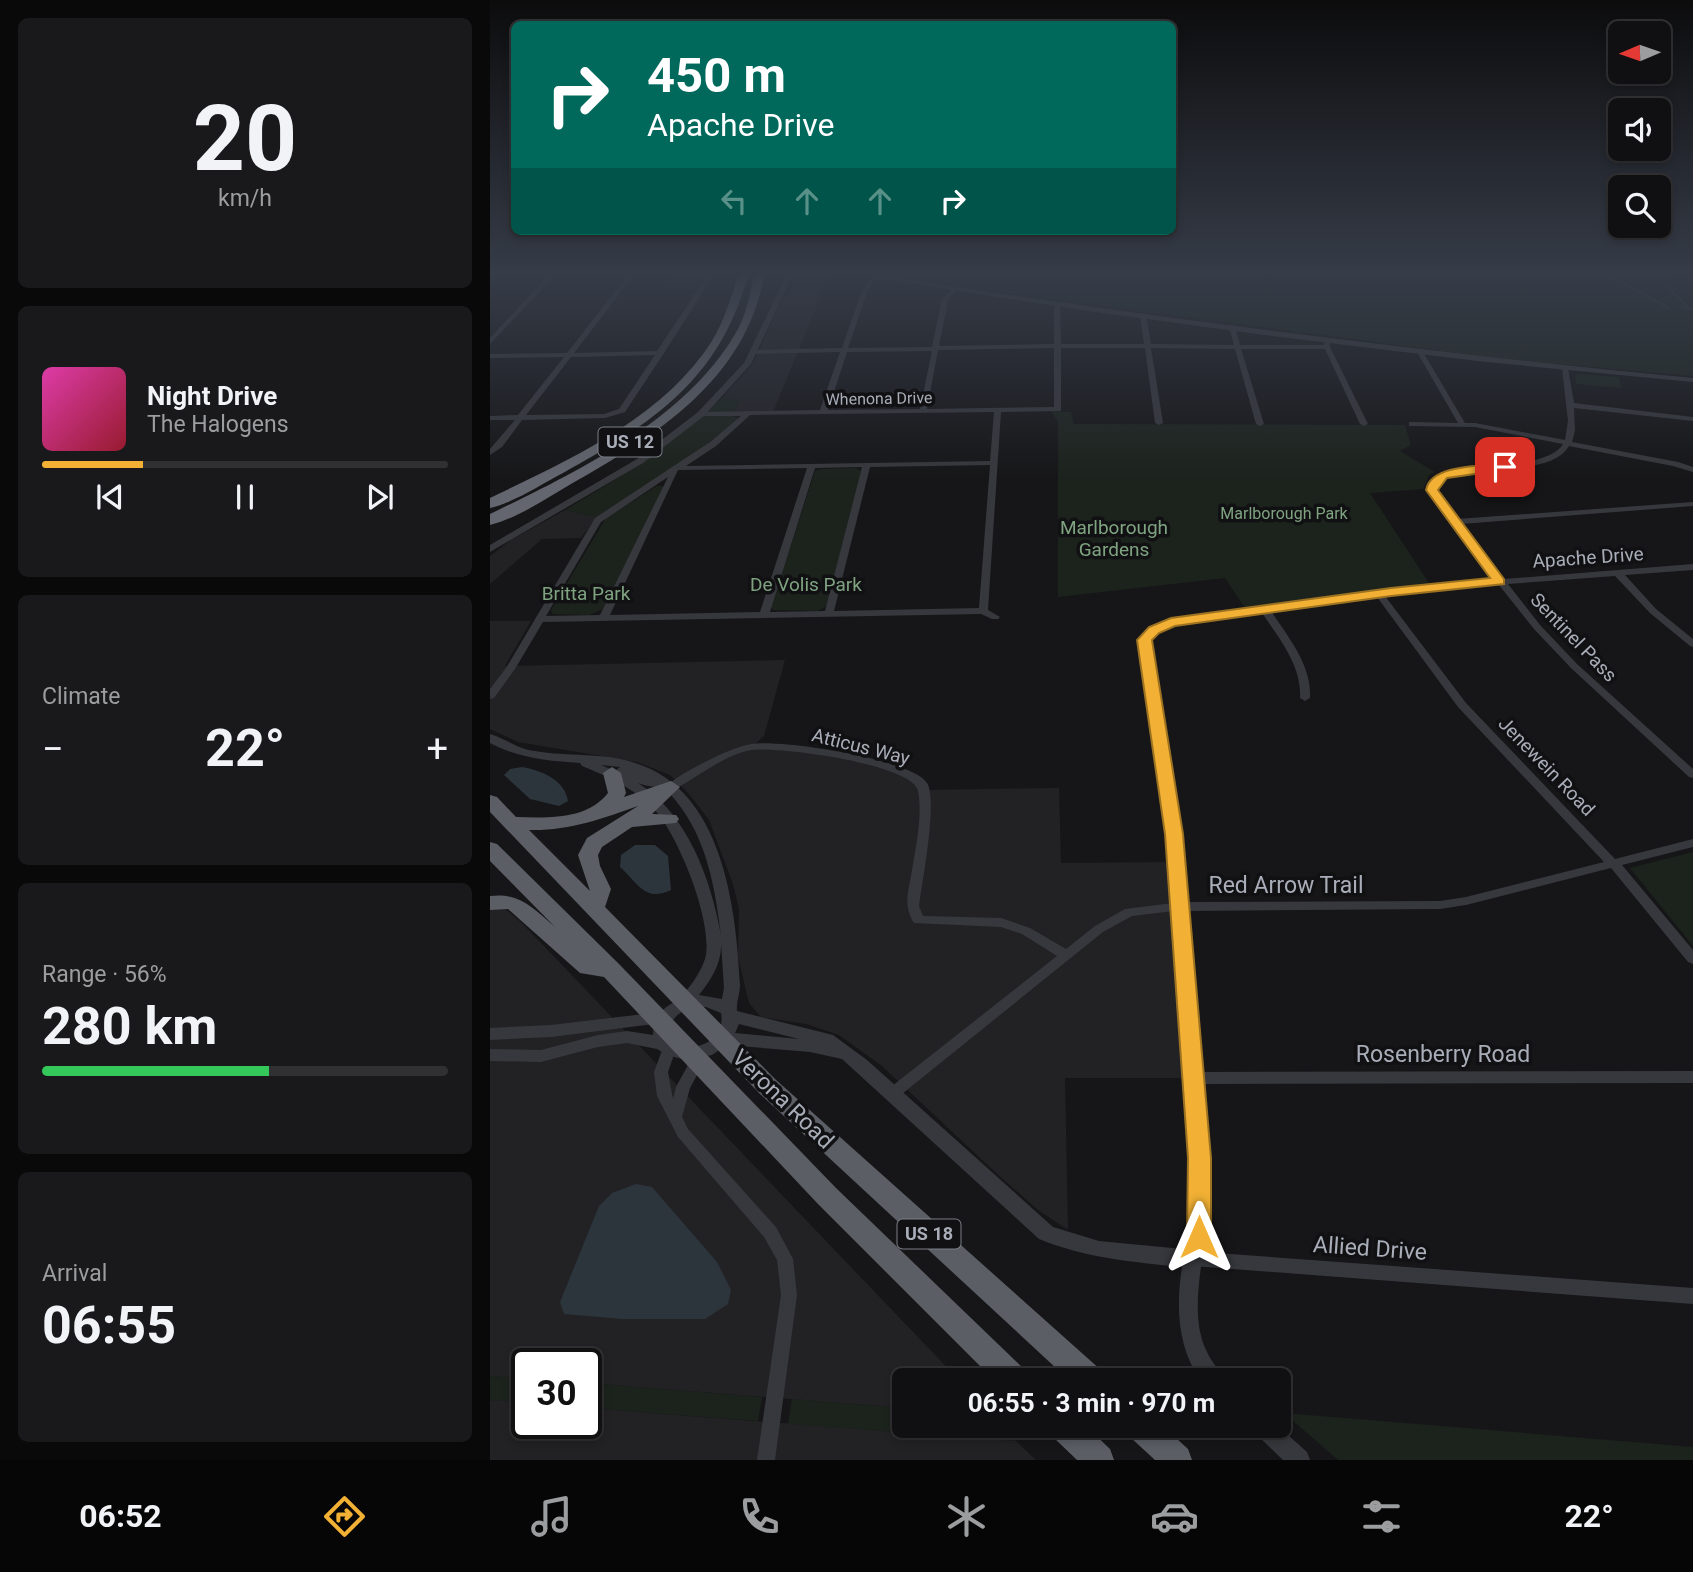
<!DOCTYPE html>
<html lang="en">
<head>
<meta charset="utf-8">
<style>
  body { margin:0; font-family:Roboto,sans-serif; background:#19191b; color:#f1f3f6; height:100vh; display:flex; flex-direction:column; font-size:26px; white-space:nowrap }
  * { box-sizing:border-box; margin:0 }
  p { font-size:23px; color:#9c9d9f }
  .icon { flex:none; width:38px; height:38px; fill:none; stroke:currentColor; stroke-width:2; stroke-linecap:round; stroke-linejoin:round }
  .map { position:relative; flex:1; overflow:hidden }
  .details { display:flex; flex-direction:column; gap:18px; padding:18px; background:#09090a; width:490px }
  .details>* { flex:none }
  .hud { position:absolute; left:21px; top:21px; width:665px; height:214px; border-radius:10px; box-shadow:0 4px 10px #0003,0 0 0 2px #303032; background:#00695c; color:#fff; overflow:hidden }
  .needle { width:46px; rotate:268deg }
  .tools { position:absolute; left:1118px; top:21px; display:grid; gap:14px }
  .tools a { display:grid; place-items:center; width:63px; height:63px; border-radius:10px; background:#101012; box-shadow:0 4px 10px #0003,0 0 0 2px #303032; font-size:35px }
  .speed { position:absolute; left:21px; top:1348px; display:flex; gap:14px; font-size:35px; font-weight:700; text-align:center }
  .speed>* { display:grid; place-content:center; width:91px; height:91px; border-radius:50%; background:#101012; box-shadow:0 4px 10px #0003,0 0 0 2px #303032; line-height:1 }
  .speed .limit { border:4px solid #111; border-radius:10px; background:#fff; color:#111 }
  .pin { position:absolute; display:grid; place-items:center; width:60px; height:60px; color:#fff; margin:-30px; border-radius:14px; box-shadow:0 4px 10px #0006 }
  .me { position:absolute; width:77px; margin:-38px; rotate:0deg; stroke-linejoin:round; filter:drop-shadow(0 0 5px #0008) }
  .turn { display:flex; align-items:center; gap:24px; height:147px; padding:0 21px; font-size:32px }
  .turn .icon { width:91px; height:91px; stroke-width:2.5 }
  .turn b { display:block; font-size:49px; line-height:60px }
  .lanes { display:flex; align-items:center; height:66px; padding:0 21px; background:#0003; justify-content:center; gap:35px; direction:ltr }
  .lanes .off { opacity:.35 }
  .big { font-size:52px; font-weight:700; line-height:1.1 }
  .details .tile { flex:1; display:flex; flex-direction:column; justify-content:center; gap:10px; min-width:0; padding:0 24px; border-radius:10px; background:#19191b }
  .details .dial { align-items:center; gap:0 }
  .dial b { font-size:91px; line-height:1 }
  .song { display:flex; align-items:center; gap:21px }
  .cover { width:84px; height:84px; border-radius:10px; background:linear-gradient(135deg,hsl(320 70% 55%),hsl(350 70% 35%)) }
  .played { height:7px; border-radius:4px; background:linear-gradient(90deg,#f2b134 25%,#303032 25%) }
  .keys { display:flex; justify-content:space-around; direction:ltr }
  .heat { display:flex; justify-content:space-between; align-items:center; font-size:38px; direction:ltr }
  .charge { height:10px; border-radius:5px; background:linear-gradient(90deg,#34c759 56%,#303032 0) }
  .trip { position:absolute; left:402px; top:1368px; width:399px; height:70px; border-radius:10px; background:#101012; box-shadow:0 4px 10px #0003,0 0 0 2px #303032; font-weight:700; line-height:70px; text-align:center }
  .menu { display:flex; height:112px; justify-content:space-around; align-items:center; background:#060607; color:#9c9d9f }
  .menu .icon { width:49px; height:49px }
  .menu .active { color:#f2b134 }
  .menu b { font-size:32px; color:#f1f3f6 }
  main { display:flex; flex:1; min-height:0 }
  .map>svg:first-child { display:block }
  .built { fill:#222225 }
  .green { fill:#1c231d }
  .water { fill:#2c353c }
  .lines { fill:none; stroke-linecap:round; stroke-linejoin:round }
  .stream { stroke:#2c353c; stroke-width:2 }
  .minor { fill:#37383d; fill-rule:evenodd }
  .tertiary { fill:#37383d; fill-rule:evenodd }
  .trunk { fill:#5b5e65; fill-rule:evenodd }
  .motorway { fill:#63666e; fill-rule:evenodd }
  .route { fill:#f2b134; stroke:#9d7322; stroke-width:2 }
  .labels { text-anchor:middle; stroke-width:7; stroke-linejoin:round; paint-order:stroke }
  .far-street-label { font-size:16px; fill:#a8adb8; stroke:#111113 }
  .far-park-label { font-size:16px; fill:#7fa381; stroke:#111113 }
  .shield { fill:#111113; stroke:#7b7e86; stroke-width:2 }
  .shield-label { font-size:18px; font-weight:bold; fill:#a8adb8 }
  .park-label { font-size:19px; fill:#7fa381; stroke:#111113 }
  .street-label { font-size:19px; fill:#a8adb8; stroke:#111113 }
  .near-street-label { font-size:23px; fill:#a8adb8; stroke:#111113 }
</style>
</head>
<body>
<main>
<section class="details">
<div class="tile dial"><b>20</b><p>km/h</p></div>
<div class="tile">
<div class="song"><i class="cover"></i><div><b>Night Drive</b><p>The Halogens</p></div></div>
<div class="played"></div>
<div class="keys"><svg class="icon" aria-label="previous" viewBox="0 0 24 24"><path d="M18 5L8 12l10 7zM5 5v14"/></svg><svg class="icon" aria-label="pause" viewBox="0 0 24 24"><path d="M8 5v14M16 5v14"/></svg><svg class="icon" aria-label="next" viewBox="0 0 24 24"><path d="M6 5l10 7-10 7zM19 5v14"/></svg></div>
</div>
<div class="tile"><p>Climate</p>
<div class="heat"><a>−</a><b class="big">22°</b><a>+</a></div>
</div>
<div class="tile"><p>Range · 56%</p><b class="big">280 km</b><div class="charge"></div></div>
<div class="tile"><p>Arrival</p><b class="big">06:55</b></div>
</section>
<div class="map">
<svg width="1203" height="1460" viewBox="0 0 1203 1460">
  <rect width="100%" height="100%" fill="#161618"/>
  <path class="built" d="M 181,276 L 215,276 L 208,289 L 172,289 Z
    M 308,276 L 339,276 L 283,412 L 244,412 L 232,398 L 263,363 L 292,300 Z
    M 75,510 L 107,517 L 91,538 L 52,539 L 0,584 L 0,556 L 21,540 Z
    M 0,621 L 41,621 L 15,666 L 295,660 L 274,736 L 263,746 L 284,746 L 409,770 L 431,790 L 569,788 L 571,863 L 686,862 L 703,1078 L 575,1078 L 578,1230 L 548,1210 L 506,1173 L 392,1066 L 349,1035 L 316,1024 L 271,1017 L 259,1003 L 248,957 L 249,909 L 243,884 L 219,820 L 199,794 L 180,775 L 147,762 L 28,742 L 0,729 Z
    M 14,908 L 31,922 L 470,1381 L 415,1381 L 415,1408 L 96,1383 L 96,1363 L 37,1363 L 37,1379 L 0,1376 L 0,909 Z
    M 0,1400 L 37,1403 L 37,1423 L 96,1423 L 96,1408 L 526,1441 L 546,1460 L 0,1460 Z"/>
  <path class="green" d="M 389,276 L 1177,276 L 1203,292 L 1203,376 L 1012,359 Z
    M 1090,374 L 1129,377 L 1131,388 L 1086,384 L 1085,376 Z
    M 232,398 L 249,400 L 242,416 L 248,418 L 247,421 L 202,455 L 107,517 L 75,510 C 132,477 183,443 232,398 Z
    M 561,411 L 581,412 L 584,424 L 915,425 L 921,445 L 910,451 L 945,472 L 939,475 L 933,489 L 880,493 L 939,583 L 755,608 L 735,578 L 568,597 L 568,422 Z
    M 332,469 L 366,468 L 371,471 L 337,606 L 328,611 L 283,610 L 281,607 L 325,471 Z
    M 167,486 L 174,486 L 174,489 L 113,609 L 99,615 L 62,614 L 61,610 L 116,518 Z
    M 1203,852 L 1203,946 L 1140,868 Z
    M 0,1376 L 37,1379 L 37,1403 L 0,1400 Z
    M 96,1383 L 272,1397 L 268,1421 L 96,1408 Z
    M 302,1399 L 415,1408 L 415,1426 L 513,1426 L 526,1441 L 298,1424 Z
    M 794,1413 L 1203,1447 L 1203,1460 L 848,1460 Z"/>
  <path class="water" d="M 32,767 C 51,770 75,780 78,801 L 69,806 L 40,799 L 14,775 L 20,769 Z
    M 145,845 L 165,845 L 178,856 L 181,890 C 155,903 147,882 130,867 L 131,855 Z
    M 146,1184 L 162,1187 L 227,1262 L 241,1290 L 238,1304 L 215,1319 L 133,1319 L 74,1314 L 70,1302 L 109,1206 L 122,1193 Z"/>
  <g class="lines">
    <path class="stream" d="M 1120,276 L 1179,308
      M 1177,287 L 1198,307
      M 1191,307 L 1203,310"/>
    <path class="minor" d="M 58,276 L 64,276 L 0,344 L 0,338 Z
      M 137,276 L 143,276 L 84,353 L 167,351 L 217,276 L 223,276 L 174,353 L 135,412 L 115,418 L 32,420 L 12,447 L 0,455 L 0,449 L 25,420 L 0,420 L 0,416 L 28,415 L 74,357 L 0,358 L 0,354 L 77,353 ZM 165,355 L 129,409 L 114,414 L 36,415 L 81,357 Z
      M 383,276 L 388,277 L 378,290 L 358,348 L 442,347 L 452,299 L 464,287 L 467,289 L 458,299 L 449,346 L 564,344 L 564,304 L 567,302 L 570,304 L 571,344 L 654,344 L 650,315 L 653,313 L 656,315 L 661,344 L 744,345 L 739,327 L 742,325 L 745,327 L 750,345 L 834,345 L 835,341 L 839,341 L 840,347 L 878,424 L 874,426 L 870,424 L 835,349 L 751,349 L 774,424 L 770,426 L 766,424 L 745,349 L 661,348 L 673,423 L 669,425 L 665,423 L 655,348 L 571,348 L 571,411 L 511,412 L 498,610 L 510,617 L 508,619 L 502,619 L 491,614 L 53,622 L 25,669 L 4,698 L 0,699 L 0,689 L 16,668 L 105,518 L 220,442 L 251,416 L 211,416 L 207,414 L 208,412 L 330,410 L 350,352 L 263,354 L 260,352 L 263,350 L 352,348 L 372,290 ZM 564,348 L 564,407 L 437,409 L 448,350 ZM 442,351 L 430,409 L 338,410 L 357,352 ZM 504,412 L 500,461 L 196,466 L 226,446 L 260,415 ZM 500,465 L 489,608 L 344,611 L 380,467 ZM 372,467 L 335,611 L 280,612 L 325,468 ZM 317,468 L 270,612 L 120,615 L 188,470 ZM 178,477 L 110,615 L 56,616 L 111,522 Z
      M 930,350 L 933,352 L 975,423 L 985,423 L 1075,440 L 1078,421 L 1072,368 L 1075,366 L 1078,368 L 1084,403 L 1203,417 L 1203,421 L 1084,408 L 1085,430 L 1082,442 L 1188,462 L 1203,467 L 1203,472 L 1183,466 L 1079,446 C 1062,476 991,465 961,476 C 956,478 952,482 947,485 L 948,495 L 967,519 L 1203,502 L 1203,506 L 971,524 L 1014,579 L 1203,564 L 1203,570 L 1135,575 L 1166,609 L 1203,639 L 1203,647 L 1200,646 L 1160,613 L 1125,576 L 1018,584 L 1050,625 L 1087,664 L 1203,769 L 1203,778 L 1199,777 L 1081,668 L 1044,629 L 1009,585 L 942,590 L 895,596 L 976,703 L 1125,859 L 1203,839 L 1203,847 L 1132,865 L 1203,950 L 1203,964 L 1198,962 L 1121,868 L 976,905 L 950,909 L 697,911 L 710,1072 L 1203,1071 L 1203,1083 L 711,1084 L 717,1158 L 716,1237 L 713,1252 L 1203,1288 L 1203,1304 L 703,1266 L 697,1264 L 695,1259 L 700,1237 L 701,1158 L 684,911 L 642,916 L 613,932 L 407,1098 L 402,1100 L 397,1098 L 395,1094 L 397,1090 L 567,956 L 532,934 L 511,927 L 424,923 C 421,919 419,913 418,908 C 416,899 419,886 421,876 C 425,850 433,818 428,791 C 423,764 287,746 261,750 C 234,755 209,776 185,789 L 177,789 L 175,787 C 190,773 241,747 261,744 C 290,739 422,759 437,783 C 448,801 432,882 429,906 L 433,916 L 511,918 L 540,928 L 576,949 L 605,926 L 635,909 L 683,903 L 674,800 L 649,647 C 655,621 682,620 704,616 L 942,584 L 1005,579 L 941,497 L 939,484 C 943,481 947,477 952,474 C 981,460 1057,471 1073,444 L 985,427 L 919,426 L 919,422 L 922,422 L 968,423 L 927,352 ZM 887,597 L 968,707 L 1114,862 L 976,897 L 950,901 L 696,902 L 686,800 L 659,647 C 662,634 670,629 682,625 L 772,613 C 789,638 812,666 810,698 L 815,701 L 820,698 C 822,665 798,637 781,611 Z
      M 179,1043 L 184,1045 L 186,1049 L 178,1072 L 183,1099 L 186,1087 L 203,1056 L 208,1054 L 213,1056 L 215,1060 L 200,1088 L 192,1117 L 198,1129 L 286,1227 L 303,1259 L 307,1295 L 285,1460 L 267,1460 L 291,1295 L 287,1260 L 274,1237 L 188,1137 L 167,1096 L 164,1072 L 174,1045 Z"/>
    <path class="tertiary" d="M 296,276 L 302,276 L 261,364 L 214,416 L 153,463 L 0,552 L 0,545 L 147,459 L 208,412 L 254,363 Z
      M 375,276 L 391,276 C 661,317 931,352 1203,378 L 1203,382 L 996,362 L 790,337 L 584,309 Z
      M 0,734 C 16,739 28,749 45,751 C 78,757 113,752 145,763 C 233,790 246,907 250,985 C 250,994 246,1002 247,1011 L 343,1035 L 377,1060 L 563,1227 L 609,1241 L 703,1250 L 710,1253 L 712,1259 C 708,1289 703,1324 717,1352 C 722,1363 730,1370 734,1381 L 711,1381 C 687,1347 686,1306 692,1267 C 642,1262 596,1258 549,1239 L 352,1059 L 320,1052 L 237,1045 L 222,1055 L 196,1060 L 177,1055 L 167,1049 L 137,1043 L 108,1047 L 51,1062 L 0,1061 L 0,1049 L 51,1050 L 108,1035 L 137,1031 L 163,1035 L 164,1024 L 61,1037 L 0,1040 L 0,1028 L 61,1025 L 171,1012 C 176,1006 182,1004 188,999 C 199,989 210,974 215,959 C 225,925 187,830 161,806 C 142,787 116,776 92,766 L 90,763 C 58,761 28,758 0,743 ZM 111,765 L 130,767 L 125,771 ZM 148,783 C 157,787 166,786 175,790 C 179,792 183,797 186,801 C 217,839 225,888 231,935 C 221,880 198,814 148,783 ZM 231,943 L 234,988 L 232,999 L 209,995 C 221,980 232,963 231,943 ZM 204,1007 L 216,1007 L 231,1013 C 237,1041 201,1057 180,1040 C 177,1022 186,1012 204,1007 ZM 249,1024 L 309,1039 L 245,1033 Z
      M 762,1426 L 788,1426 L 817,1452 L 820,1460 L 793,1460 L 765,1433 Z"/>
    <path class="trunk" d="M 122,767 L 131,773 L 136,793 L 134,797 L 181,781 L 190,787 L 162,814 L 186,815 L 189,819 L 186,823 L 142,827 L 112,847 L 108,855 L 110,866 L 121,889 L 115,907 L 285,1079 L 612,1371 L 616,1381 L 580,1381 L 269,1093 L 0,812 L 0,795 L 7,797 L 26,817 C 58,818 97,820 118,793 L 113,773 ZM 148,806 L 97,838 L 88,855 L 100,891 L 39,830 C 78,831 112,819 148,806 Z
      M 0,842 L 7,844 L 128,963 L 346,1188 L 536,1371 L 540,1381 L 505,1381 L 328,1204 L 114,977 L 90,973 L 18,909 L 0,910 L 0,896 C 29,892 44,909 65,927 L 0,861 Z
      M 559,1426 L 596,1426 L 620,1449 L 624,1460 L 587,1460 L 563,1437 Z
      M 636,1426 L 673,1426 L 698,1449 L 702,1460 L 665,1460 L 640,1437 Z"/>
    <path class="motorway" d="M 248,276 L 258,276 C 229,380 163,423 73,473 C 50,485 25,502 0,508 L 0,498 C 79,460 173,418 222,341 C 234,321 241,298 248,276 Z
      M 264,276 L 274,276 C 256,379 166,436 81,484 C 57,498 28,518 0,525 L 0,514 C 87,472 201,417 249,327 C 257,311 260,293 264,276 Z"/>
  </g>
  <linearGradient id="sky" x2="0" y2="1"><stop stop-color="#0c0c0d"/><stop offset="0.57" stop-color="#363c48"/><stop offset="1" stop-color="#363c48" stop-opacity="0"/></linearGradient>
  <rect width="1203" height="480" fill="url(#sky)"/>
  <path class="route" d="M 1015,463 L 1021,467 L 1019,469 L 957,478 L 948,490 L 1014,579 L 1014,584 L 901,596 L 685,626 L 669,633 L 662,640 L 693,834 L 721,1158 L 721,1237 L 717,1245 L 709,1248 L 700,1245 L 697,1237 L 698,1158 L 675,834 L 647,640 L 659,627 L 681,618 L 901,588 L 1000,578 L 936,490 C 940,464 994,466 1015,463 Z"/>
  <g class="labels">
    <g class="far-street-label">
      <text transform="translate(389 398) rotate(-1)" y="6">Whenona Drive</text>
    </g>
    <g class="far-park-label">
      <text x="794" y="519">Marlborough Park</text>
    </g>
    <g class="shield">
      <rect x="108.5" y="427.5" width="63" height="29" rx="5"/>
      <rect x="407.5" y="1219.5" width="63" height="29" rx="5"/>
    </g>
    <g class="shield-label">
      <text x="140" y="448">US 12</text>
      <text x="439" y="1240">US 18</text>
    </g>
    <g class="park-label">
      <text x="624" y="534">Marlborough<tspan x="624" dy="22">Gardens</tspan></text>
      <text x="316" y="591">De Volis Park</text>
      <text x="96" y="600">Britta Park</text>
    </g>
    <g class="street-label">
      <text transform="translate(1098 557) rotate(-4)" y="7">Apache Drive</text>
      <text transform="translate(1084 637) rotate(46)" y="7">Sentinel Pass</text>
      <text transform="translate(371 746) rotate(14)" y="7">Atticus Way</text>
      <text transform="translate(1057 766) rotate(46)" y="7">Jenewein Road</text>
    </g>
    <g class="near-street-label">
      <text x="796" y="893">Red Arrow Trail</text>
      <text x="953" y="1062">Rosenberry Road</text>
      <text transform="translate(293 1099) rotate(44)" y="8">Verona Road</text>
      <text transform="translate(880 1248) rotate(4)" y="8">Allied Drive</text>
    </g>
  </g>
</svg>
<div class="tools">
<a><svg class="needle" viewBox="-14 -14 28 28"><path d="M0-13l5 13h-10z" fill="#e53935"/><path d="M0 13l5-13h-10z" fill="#9c9d9f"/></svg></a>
<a><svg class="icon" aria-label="sound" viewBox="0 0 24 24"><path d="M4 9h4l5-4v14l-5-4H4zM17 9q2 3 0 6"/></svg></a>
<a><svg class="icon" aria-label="search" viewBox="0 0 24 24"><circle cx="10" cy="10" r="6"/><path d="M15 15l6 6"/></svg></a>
</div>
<div class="speed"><div class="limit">30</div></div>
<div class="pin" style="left:1015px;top:467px;background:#d93025"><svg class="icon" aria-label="arrive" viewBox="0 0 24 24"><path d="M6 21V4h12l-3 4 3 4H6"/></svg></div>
<svg class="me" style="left:709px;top:1237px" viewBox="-20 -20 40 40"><path d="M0-17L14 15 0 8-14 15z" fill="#f2b134" stroke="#fff" stroke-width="4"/></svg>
<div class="trip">06:55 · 3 min · 970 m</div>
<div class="hud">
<div class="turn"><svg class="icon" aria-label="right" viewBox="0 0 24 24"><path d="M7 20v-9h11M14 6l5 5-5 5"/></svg><div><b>450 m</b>Apache Drive</div></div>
<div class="lanes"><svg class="icon off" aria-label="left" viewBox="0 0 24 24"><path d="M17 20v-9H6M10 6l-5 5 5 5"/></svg><svg class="icon off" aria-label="ahead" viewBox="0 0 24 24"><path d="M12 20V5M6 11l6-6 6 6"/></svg><svg class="icon off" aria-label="ahead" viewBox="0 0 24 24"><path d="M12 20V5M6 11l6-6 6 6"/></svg><svg class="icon" aria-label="right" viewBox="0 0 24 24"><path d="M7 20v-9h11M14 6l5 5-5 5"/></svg></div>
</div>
</div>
</main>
<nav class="menu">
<b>06:52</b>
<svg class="icon active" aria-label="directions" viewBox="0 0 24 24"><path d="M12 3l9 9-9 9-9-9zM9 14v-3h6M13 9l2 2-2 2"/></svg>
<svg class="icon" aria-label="music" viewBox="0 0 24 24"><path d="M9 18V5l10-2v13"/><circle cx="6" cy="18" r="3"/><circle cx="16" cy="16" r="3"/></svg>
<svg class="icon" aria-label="phone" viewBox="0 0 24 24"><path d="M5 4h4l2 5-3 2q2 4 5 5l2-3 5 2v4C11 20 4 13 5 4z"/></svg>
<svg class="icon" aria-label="climate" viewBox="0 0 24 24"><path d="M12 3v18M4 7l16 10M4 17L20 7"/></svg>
<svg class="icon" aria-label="car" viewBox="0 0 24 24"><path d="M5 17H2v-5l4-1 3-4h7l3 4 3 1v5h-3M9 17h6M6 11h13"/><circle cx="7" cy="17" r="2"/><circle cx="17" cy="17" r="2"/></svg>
<svg class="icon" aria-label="filters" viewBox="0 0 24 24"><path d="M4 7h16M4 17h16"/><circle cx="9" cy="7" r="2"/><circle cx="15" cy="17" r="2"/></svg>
<b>22°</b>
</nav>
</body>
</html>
